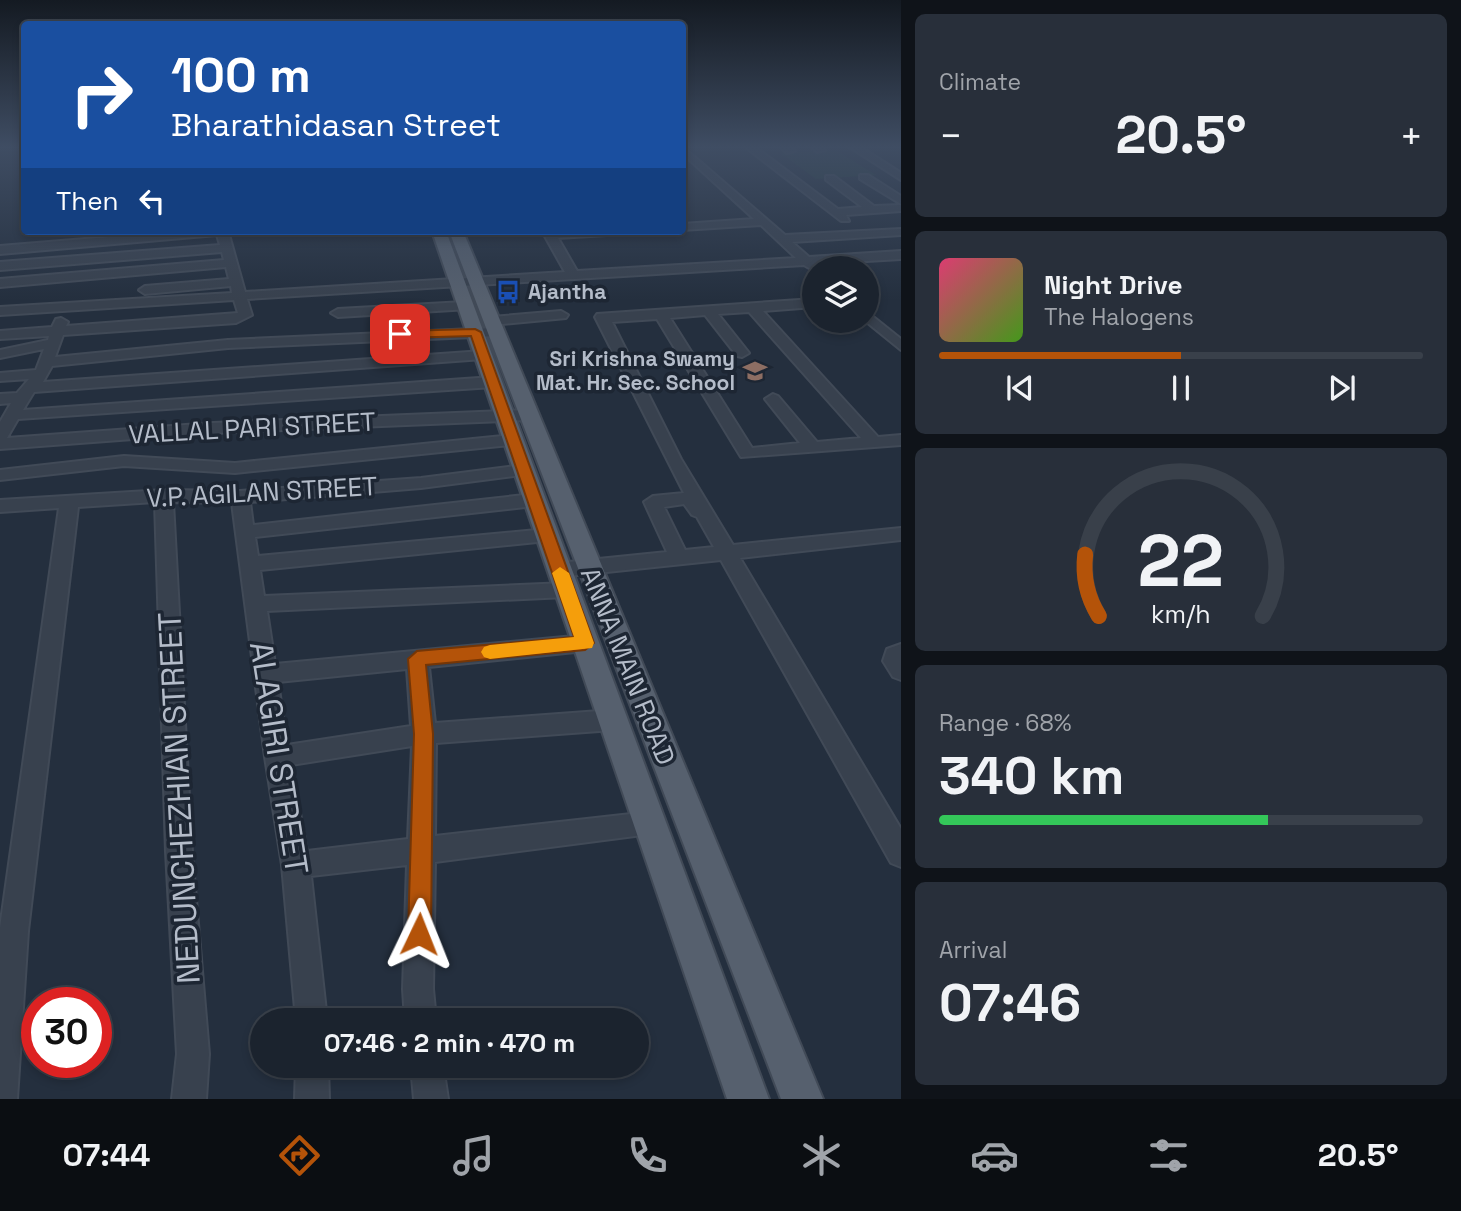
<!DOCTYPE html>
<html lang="en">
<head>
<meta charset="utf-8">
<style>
  body { margin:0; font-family:"Space Grotesk",sans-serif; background:#282f3a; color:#f1f3f6; height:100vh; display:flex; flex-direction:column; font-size:26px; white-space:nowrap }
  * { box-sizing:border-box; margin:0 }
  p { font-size:23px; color:#a0a4aa }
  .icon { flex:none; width:38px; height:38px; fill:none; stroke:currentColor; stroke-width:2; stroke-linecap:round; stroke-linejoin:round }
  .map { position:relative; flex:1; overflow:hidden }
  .sheet { display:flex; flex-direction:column; gap:14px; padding:14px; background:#0f1319; width:560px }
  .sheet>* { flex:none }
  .guide { position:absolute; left:21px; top:21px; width:665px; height:214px; border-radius:7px; box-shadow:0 4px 10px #0003,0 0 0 2px #39404a; background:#1a4fa0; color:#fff; overflow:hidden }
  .fabs { position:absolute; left:802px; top:256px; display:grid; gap:14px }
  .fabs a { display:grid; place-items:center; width:77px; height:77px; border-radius:50%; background:#1b232e; box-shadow:0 4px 10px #0003,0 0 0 2px #39404a; font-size:35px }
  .speed { position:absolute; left:21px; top:987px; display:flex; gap:14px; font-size:35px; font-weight:700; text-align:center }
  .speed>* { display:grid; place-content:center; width:91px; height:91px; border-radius:50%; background:#1b232e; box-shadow:0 4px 10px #0003,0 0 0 2px #39404a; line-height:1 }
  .speed .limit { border:10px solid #d22; background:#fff; color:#111 }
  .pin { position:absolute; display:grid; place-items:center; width:60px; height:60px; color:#fff; margin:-30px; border-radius:14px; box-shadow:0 4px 10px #0006 }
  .me { position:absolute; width:77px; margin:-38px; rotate:2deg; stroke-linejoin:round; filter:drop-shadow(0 0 5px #0008) }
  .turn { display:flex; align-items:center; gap:24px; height:147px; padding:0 35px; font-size:32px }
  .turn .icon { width:91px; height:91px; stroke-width:2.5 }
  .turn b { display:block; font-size:49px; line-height:60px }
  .then { display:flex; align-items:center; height:66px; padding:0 35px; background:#0003; gap:14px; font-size:26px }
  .big { font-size:52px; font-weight:800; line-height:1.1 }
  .sheet .card { flex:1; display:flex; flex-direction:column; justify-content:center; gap:10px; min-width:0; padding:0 24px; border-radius:10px; background:#282f3a }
  .sheet .dial { align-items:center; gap:0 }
  .dial svg { height:182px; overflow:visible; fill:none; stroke:#39404a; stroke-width:7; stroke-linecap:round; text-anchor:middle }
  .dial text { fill:#f1f3f6; stroke:none }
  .song { display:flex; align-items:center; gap:21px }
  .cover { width:84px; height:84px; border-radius:10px; background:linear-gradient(135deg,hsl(340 70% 55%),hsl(100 70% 35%)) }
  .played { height:7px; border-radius:4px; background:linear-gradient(90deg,#b45309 50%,#39404a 50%) }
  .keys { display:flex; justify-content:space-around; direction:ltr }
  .heat { display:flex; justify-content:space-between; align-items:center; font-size:38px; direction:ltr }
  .charge { height:10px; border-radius:5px; background:linear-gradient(90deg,#34c759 68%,#39404a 0) }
  .trip { position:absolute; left:250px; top:1008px; width:399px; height:70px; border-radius:35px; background:#1b232e; box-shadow:0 4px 10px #0003,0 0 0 2px #39404a; font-weight:800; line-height:70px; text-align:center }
  .menu { display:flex; height:112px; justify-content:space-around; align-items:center; background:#0b0e12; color:#a0a4aa }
  .menu .icon { width:49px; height:49px }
  .menu .active { color:#b45309 }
  .menu b { font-size:32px; color:#f1f3f6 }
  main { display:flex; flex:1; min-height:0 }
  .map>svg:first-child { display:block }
  .green { fill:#263c3f }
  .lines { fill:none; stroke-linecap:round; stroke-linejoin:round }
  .minor-casing { stroke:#414a57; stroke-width:4 }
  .major-casing { stroke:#414a57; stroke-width:4 }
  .minor { fill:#38414e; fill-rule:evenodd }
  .major { fill:#56606e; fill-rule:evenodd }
  .route { fill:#b45309; stroke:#753606; stroke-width:2 }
  .slow { fill:#f59e0b }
  .labels { text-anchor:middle; stroke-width:7; stroke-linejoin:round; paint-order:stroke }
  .far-poi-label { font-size:21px; font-weight:bold; fill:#b4bcc9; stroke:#1d2633; text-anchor:start }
  .street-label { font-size:26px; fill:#b4bcc9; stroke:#1d2633 }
  .near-street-label { font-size:32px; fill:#b4bcc9; stroke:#1d2633 }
</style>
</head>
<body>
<main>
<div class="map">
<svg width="901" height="1099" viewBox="0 0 901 1099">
  <rect width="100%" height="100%" fill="#242f3e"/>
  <path class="green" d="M 836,150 L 876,175 L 816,179 L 780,153 Z"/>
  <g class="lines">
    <g class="minor-casing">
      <path id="minor" d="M 682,146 L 785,235 L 901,229 L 901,235 L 792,242 L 809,257 L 901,251 L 901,259 L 816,264 L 811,269 L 804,265 L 247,299 L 252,315 L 236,323 L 63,335 L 55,357 L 228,340 L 496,328 L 503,332 L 496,336 L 228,348 L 52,366 L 43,382 L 483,351 L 490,355 L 483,359 L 34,392 L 23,410 L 493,377 L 501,382 L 493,387 L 18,419 L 7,438 L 213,423 L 529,410 L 537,415 L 529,420 L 213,433 L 0,449 L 0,422 L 11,403 L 0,404 L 0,394 L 17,393 L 29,379 L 0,381 L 0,373 L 36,370 L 44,349 L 0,358 L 0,350 L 48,340 L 49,336 L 0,339 L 0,331 L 52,327 L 56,319 L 61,318 L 68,322 L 66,326 L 238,313 L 234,300 L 0,315 L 0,307 L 232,293 L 231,286 L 145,294 L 139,290 L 145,286 L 229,279 L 226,267 L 0,287 L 0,279 L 224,260 L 222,252 L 0,270 L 0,262 L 220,245 L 217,235 L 0,254 L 0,246 L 182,231 L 228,231 L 245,292 L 565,272 L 542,231 L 629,231 L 623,234 L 558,238 L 577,271 L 796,258 L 761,225 L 682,230 L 682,224 L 754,219 L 682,153 Z
        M 744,146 L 754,146 L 838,209 L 862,207 L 826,180 L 826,176 L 834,176 L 874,206 L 901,205 L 901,211 L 846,215 L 849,221 L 841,221 Z
        M 780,146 L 790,146 L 795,151 L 787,153 Z
        M 810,146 L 820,146 L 825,150 L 817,152 Z
        M 848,146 L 859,146 L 901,173 L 901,180 Z
        M 860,175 L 868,175 L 901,196 L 901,204 L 860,179 Z
        M 814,299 L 814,307 L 763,311 L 878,437 L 901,435 L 901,445 L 741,457 L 657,319 L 612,322 L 681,459 L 733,545 L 901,528 L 901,540 L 740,558 L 901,829 L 901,867 L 891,863 L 721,560 L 559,577 L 549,570 L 559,563 L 667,552 L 644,502 L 653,496 L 684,493 L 595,317 L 597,314 ZM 749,312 L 861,438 L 817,442 L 778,396 L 773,394 L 765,399 L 800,443 L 752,448 L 670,318 L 705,315 L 737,356 L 742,357 L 749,353 L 718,314 ZM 684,504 L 692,515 L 697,517 L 714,547 L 685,550 L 664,507 Z
        M 464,302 L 469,303 L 469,309 L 338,317 L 331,313 L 338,309 Z
        M 561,311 L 568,315 L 566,318 L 492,325 L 485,321 L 492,317 Z
        M 866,311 L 901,339 L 901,350 L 864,320 Z
        M 513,435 L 519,436 L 521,440 L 519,444 L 235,473 L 124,466 L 0,480 L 0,470 L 124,456 L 235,463 Z
        M 524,465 L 530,466 L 533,470 L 530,474 L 421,488 L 250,502 L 253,525 L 534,494 L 543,500 L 534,506 L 255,537 L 258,556 L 547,529 L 556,535 L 547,541 L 260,570 L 264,596 L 566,583 L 573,585 L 576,590 L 573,595 L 566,597 L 267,611 L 275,664 L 585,635 L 593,637 L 596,643 L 593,649 L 585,651 L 429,667 L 435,723 L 613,710 L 621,713 L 625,720 L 621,727 L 613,730 L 436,743 L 435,836 L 649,812 L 658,815 L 662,824 L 658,833 L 435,862 L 433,989 L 436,1020 L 405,1020 L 403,989 L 407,865 L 311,876 L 327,1020 L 296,1020 L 282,865 L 265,757 L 232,503 L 173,502 L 192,852 L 209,1054 L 206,1099 L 172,1099 L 177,1054 L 166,852 L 155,502 L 78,507 L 28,931 L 17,1099 L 0,1099 L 0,928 L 59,508 L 0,512 L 0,500 L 164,490 L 240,491 L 421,478 ZM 407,669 L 411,726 L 287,745 L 278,682 ZM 412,746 L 408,839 L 307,851 L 291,765 Z
        M 901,644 L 901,680 L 893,677 L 883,661 L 887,649 Z
        M 296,1066 L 328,1066 L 329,1099 L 295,1099 Z
        M 411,1066 L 443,1066 L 448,1099 L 414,1099 Z"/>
    </g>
    <g class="major-casing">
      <path id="major" d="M 432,231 L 446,231 L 769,1099 L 727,1099 Z
        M 449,231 L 463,231 L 823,1099 L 781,1099 Z"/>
    </g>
    <use href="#minor" class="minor"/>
    <use href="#major" class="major"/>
  </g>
  <linearGradient id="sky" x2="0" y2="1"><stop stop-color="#141a22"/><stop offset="0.49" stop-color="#3f4d63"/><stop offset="1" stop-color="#3f4d63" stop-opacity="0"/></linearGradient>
  <rect width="901" height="300" fill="url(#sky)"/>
  <path class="route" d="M 475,329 L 481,332 L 594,643 L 585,650 L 426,665 L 433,734 L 431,934 L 428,942 L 419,946 L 411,942 L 408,934 L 414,734 L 408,659 L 417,651 L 574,637 L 471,336 L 400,338 L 394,334 L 400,331 Z"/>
  <path class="slow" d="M 560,567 L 569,573 L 594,643 L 592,648 L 490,659 L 484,657 L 481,652 L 484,647 L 490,645 L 574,637 L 552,573 Z"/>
  <defs>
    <g id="bus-bare" transform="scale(1.89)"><path d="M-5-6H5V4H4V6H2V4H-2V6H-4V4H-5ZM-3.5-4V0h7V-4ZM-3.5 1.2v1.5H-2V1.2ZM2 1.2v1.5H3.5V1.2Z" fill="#1a4fb4" stroke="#1d2633" stroke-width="2.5" paint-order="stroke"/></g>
    <g id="school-bare" transform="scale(1.89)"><path d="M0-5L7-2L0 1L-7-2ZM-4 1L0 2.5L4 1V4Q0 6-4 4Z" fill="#8d6e63" stroke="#1d2633" stroke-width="2.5" paint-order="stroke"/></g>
  </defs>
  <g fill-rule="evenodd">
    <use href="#bus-bare" x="508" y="292"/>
    <use href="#school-bare" x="755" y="371"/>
  </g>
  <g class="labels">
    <g class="far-poi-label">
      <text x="528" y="299">Ajantha</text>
      <text x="735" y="366" text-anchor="end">Sri Krishna Swamy<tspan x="735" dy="24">Mat. Hr. Sec. School</tspan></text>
    </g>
    <g class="street-label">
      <text transform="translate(252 428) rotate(-3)" y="9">VALLAL PARI STREET</text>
      <text transform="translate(262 492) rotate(-3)" y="9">V.P. AGILAN STREET</text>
      <text transform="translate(628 666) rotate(68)" y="9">ANNA MAIN ROAD</text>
    </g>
    <g class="near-street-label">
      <text transform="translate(279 758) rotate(81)" y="11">ALAGIRI STREET</text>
      <text transform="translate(179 798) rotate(-93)" y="11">NEDUNCHEZHIAN STREET</text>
    </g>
  </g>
</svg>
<div class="fabs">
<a><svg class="icon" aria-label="layers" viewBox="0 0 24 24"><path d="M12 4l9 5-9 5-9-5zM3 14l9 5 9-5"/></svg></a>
</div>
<div class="speed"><div class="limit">30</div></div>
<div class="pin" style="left:400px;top:334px;background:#d93025"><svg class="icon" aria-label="arrive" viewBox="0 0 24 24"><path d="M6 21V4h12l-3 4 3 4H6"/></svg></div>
<svg class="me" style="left:419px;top:934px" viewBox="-20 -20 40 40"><path d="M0-17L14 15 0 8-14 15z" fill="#b45309" stroke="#fff" stroke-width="4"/></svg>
<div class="trip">07:46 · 2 min · 470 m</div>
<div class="guide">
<div class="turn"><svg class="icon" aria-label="right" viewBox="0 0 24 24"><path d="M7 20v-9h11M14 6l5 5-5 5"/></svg><div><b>100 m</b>Bharathidasan Street</div></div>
<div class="then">Then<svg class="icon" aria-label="left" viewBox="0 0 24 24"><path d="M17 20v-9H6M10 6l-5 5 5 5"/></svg></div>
</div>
</div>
<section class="sheet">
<div class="card"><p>Climate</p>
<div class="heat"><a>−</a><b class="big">20.5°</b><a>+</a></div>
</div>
<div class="card">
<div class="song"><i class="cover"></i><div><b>Night Drive</b><p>The Halogens</p></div></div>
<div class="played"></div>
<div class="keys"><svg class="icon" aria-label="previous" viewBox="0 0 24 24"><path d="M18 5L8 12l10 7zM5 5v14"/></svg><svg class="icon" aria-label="pause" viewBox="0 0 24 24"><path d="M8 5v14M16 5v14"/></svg><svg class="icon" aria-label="next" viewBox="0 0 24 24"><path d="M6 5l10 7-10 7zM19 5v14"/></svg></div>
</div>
<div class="card dial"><svg viewBox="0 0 100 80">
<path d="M14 69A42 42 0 1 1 86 69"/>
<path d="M14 69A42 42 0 0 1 8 42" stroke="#b45309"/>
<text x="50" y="56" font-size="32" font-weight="700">22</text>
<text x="50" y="72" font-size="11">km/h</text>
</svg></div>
<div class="card"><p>Range · 68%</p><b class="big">340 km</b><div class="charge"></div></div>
<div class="card"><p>Arrival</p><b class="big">07:46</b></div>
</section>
</main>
<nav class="menu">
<b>07:44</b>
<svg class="icon active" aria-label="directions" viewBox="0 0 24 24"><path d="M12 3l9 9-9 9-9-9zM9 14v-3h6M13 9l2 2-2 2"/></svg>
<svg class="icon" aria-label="music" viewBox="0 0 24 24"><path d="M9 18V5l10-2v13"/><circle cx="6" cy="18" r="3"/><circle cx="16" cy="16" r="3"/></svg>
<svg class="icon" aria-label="phone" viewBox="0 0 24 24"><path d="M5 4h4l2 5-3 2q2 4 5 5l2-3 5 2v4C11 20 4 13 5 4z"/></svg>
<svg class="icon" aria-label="climate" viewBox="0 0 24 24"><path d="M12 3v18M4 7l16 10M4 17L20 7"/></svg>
<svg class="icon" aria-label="car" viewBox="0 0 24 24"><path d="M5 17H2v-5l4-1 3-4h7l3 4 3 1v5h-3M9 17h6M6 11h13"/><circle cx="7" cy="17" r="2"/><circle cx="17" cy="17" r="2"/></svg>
<svg class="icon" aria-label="filters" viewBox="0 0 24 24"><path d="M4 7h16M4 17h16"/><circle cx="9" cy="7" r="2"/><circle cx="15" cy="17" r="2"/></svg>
<b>20.5°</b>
</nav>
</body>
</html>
